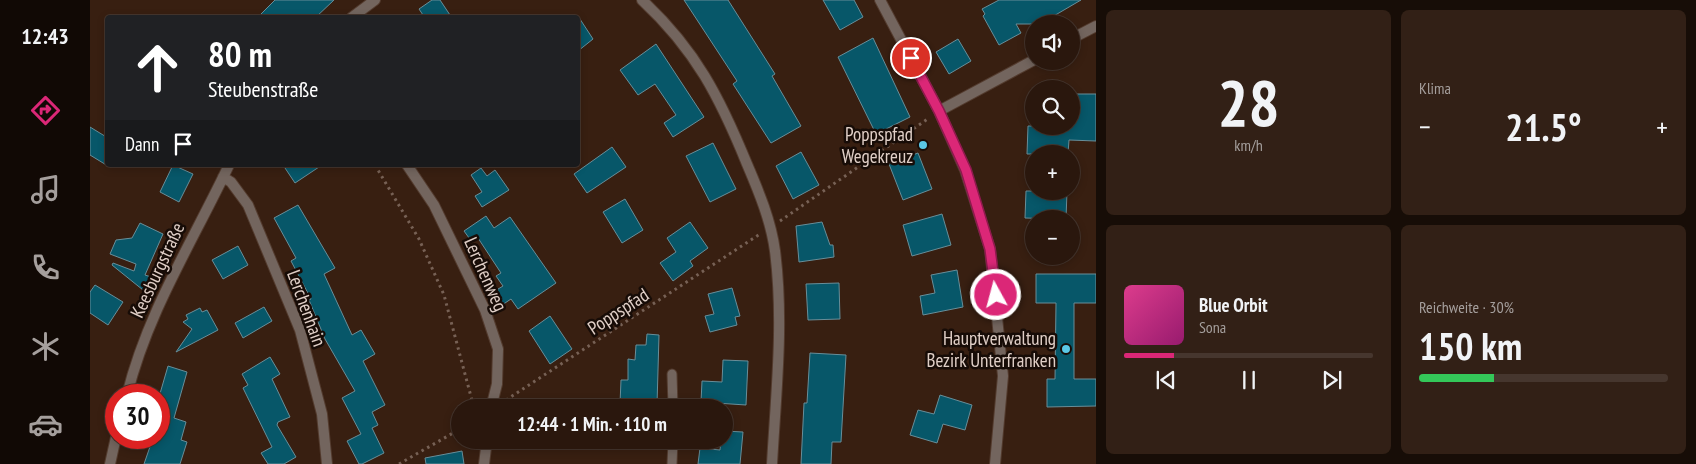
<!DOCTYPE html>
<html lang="de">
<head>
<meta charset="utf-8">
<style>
  body { margin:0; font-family:"PT Sans Narrow",sans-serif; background:#322016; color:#f1f3f6; height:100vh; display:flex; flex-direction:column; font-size:19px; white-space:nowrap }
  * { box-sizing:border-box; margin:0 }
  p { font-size:16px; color:#a59f9d }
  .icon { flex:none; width:28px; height:28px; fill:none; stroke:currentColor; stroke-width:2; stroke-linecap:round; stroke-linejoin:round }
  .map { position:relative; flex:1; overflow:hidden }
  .details { display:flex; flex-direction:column; gap:10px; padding:10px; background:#170d07; width:600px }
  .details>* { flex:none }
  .hud { position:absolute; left:15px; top:15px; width:475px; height:152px; border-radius:5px; box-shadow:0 2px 8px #0003,0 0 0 1px #46362e; background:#202124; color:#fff; overflow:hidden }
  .tools { position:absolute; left:935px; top:15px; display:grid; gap:10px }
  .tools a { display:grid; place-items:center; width:55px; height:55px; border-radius:50%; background:#2a170d; box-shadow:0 2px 8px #0003,0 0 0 1px #46362e; font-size:25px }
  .speed { position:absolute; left:15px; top:384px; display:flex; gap:10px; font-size:25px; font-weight:700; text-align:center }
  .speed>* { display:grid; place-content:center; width:65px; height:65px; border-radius:50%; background:#2a170d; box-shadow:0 2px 8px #0003,0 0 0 1px #46362e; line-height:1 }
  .speed .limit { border:8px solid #d22; background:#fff; color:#111 }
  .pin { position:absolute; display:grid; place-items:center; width:42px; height:42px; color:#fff; margin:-21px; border:2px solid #fff; border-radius:50%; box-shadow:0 1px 5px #0007 }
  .me { position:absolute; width:55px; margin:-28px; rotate:353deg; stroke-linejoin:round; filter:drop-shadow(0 0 4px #0008) }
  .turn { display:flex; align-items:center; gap:18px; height:105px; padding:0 20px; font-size:22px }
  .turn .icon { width:65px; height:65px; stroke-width:2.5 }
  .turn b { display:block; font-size:35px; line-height:42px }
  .then { display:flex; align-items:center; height:48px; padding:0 20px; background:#0003; gap:10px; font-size:19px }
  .big { font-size:38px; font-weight:600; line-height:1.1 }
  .details .widget { flex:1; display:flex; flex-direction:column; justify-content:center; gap:8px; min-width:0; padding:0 18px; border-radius:8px; background:#322016 }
  .details .dial { align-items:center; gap:0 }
  .dial b { font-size:65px; line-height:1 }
  .song { display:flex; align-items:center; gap:15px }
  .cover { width:60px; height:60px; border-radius:8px; background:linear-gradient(135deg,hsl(330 70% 55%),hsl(320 70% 35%)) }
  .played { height:5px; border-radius:2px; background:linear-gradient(90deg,#db2777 20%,#46362e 20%) }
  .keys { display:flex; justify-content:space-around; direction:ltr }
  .heat { display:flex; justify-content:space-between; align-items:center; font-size:28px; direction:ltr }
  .charge { height:8px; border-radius:4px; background:linear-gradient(90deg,#34c759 30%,#46362e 0) }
  .details .tiles { flex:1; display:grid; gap:10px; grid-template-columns:repeat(2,1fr) }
  .trip { position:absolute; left:361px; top:399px; width:282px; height:50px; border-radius:25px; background:#2a170d; box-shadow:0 2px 8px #0003,0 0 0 1px #46362e; font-weight:600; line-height:50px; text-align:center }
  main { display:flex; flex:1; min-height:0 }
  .tabs { display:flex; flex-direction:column; width:90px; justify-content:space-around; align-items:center; background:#110905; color:#a59f9d }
  .tabs .icon { width:35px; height:35px }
  .tabs .selected { color:#db2777 }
  .tabs b { font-size:22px; color:#f1f3f6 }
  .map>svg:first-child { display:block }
  .building { fill:#075769; stroke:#688e99 }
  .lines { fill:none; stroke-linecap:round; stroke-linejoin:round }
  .lane-casing { stroke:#533b2e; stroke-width:11 }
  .street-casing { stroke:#533b2e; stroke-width:12 }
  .path { stroke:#776155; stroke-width:3; stroke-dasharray:2.5 4; stroke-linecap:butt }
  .lane { stroke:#73655e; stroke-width:9 }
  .street { stroke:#73655e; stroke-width:10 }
  .route-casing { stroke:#8e194d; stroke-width:12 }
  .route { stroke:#db2777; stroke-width:9 }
  .poi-dot { fill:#5ac8e6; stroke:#170c07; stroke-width:2 }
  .labels { text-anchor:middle; stroke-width:5; stroke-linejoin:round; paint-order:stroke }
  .poi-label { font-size:19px; fill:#e0cfc7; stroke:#170c07; text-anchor:end }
  .street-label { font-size:19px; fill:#e0cfc7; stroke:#170c07 }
</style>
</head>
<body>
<main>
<nav class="tabs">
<b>12:43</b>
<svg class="icon selected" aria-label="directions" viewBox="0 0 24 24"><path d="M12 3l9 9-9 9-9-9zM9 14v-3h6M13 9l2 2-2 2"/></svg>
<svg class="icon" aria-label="music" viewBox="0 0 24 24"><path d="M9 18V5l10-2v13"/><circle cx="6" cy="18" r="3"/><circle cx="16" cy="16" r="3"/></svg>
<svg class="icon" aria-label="phone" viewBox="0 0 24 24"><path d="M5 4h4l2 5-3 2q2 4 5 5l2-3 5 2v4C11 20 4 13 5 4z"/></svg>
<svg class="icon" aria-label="climate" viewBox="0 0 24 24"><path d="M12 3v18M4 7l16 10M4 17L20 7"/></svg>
<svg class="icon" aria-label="car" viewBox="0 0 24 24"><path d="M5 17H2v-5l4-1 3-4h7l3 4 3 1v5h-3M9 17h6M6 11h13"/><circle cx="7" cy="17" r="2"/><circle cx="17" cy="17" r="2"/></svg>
</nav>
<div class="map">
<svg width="1006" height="464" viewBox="0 0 1006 464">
  <rect width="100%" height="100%" fill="#381f11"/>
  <path class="building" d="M 185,0 L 244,0 L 225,18 L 167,18 Z
    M 342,0 L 350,0 L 362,18 L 335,18 L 329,9 Z
    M 594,0 L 638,0 L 685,74 L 682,76 L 711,126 L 681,143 L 643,84 L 647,81 Z
    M 733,0 L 764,0 L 773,17 L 750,30 Z
    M 909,0 L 991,0 L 950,24 L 926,24 L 931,33 L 909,45 L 893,16 L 895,14 L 892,9 Z
    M 488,16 L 503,39 L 488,51 Z
    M 783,38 L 820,117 L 786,134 L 748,57 Z
    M 868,39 L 881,61 L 859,74 L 846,52 Z
    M 566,44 L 614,117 L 583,137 L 574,123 L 586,115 L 565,84 L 548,95 L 530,70 Z
    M 981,94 L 1006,94 L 1006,141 L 979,140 L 978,154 L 937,154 L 938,126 L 981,126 Z
    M 0,127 L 18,138 L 18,166 L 0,155 Z
    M 623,143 L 646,189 L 620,202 L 596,156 Z
    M 522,147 L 536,167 L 497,193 L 484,174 Z
    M 711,152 L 729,185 L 703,199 L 686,166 Z
    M 828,153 L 842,189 L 813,200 L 799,164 Z
    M 83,165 L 103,174 L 89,202 L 70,192 Z
    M 193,165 L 232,165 L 205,183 Z
    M 391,168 L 397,176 L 405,170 L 419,190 L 392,207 L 385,196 L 392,192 L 381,175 Z
    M 936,191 L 977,191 L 976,219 L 935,218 Z
    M 535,199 L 553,230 L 532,243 L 513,212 Z
    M 208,205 L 245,268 L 234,274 L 262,335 L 271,330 L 285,354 L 273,361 L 295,405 L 282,412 L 288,425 L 282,428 L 294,453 L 272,464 L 269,464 L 257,441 L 271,434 L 252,398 L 265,391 L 235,339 L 219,300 L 221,299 L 201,261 L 206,258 L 184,218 Z
    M 852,214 L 861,245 L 822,256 L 813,225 Z
    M 396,216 L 404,228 L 420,217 L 466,283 L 428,309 L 421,299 L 409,307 L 400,294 L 413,286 L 406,276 L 411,273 L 388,238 L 382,242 L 374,231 Z
    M 600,222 L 618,248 L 600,261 L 603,266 L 583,281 L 570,263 L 586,252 L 577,238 Z
    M 732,222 L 740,245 L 743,245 L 744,257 L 709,262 L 706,226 Z
    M 50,223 L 73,234 L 55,275 L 61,277 L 53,290 L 22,265 L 23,263 L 44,271 L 46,264 L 20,254 L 26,240 L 42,238 Z
    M 148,246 L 158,265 L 133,279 L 122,260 Z
    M 867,270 L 873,307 L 833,315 L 830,296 L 845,293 L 841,275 Z
    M 946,274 L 1006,274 L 1006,303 L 984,303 L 984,379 L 1006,379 L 1006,406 L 957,407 L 957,379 L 965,379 L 966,303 L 946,303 Z
    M 749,283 L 750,319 L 718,320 L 716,284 Z
    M 5,285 L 33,302 L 18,325 L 0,313 L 0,292 Z
    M 642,288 L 650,316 L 645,317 L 647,325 L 620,332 L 615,316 L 624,314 L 618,294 Z
    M 174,307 L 182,321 L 153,338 L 145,323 Z
    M 110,308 L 112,312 L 117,310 L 128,330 L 86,352 L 102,329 L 93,322 L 98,319 L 96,315 Z
    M 460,316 L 482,349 L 460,364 L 439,331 Z
    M 557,334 L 569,335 L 567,405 L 530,404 L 531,380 L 538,380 L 538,359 L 545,360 L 546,345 L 556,345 Z
    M 720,353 L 756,355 L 751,442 L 742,442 L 741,464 L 711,464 L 714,403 L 717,403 Z
    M 180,357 L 190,374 L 182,379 L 200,417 L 188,422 L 187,425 L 206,457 L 194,464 L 178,464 L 171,453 L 182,447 L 153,388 L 158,385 L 152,374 Z
    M 633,360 L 658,361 L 656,405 L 611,402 L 612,381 L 632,382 Z
    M 78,366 L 97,372 L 84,418 L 96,422 L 91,440 L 97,442 L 90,464 L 54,464 L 63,438 L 69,438 L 69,397 Z
    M 850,395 L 882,405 L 875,430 L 853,424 L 847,443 L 820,435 L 828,410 L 844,414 Z
    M 635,431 L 653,432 L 650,464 L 608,464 L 610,448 L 630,450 L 631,440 L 635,440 Z
    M 372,451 L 374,464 L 336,464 L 335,458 Z"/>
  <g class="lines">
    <g class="lane-casing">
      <path id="lane" d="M 582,374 L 583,408
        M 582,464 L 583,440"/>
    </g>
    <g class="street-casing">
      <path id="street" d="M 552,0 C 606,50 630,98 657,164 C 669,192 681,221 685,251 C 694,322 686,393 682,464
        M 790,0 L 849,111 L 875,170 L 900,249 L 913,376 L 905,464
        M 261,18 L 285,0
        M 981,39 L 1006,26
        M 849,111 L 944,60
        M 317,165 L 344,205 L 395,310 L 408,349 L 407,384 L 401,408
        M 133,177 L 141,182 L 158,205 L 210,330 L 232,414 L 237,464
        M 37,395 C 57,313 103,241 139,165
        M 20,464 L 26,437
        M 394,464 L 397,440"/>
    </g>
    <path class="path" d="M 285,165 L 329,239 L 354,295 L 384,408
      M 690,221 L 839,118
      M 416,400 L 670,234
      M 309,464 L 370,429"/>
    <use href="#lane" class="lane"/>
    <use href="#street" class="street"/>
  </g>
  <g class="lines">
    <g class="route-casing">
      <path id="route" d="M 821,58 L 849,111 L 876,170 L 900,249 L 906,295"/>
    </g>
    <use href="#route" class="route"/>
  </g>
  <g class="poi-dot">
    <circle cx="833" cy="145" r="5"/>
    <circle cx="976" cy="349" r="5"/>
  </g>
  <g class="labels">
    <g class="poi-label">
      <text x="823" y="141">Poppspfad<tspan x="823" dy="22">Wegekreuz</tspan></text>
      <text x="966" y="345">Hauptverwaltung<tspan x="966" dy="22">Bezirk Unterfranken</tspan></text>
    </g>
    <g class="street-label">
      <text transform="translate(67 270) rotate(-65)" y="7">Keesburgstraße</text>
      <text transform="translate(396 274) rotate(66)" y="7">Lerchenweg</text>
      <text transform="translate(217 308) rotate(70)" y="7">Lerchenhain</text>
      <text transform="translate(528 311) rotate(-33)" y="7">Poppspfad</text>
    </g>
  </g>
</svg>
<div class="tools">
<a><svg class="icon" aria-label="sound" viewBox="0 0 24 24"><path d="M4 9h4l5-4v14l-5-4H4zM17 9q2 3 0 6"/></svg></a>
<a><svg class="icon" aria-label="search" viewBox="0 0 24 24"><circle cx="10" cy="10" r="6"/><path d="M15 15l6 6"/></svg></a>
<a>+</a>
<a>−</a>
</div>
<div class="speed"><div class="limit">30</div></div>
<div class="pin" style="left:821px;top:58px;background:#d93025"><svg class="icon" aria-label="arrive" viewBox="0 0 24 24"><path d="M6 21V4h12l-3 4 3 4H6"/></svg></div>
<svg class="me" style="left:906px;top:295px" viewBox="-20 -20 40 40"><circle r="17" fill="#db2777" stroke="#fff" stroke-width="3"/><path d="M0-11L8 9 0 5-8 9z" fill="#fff"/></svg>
<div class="trip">12:44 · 1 Min. · 110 m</div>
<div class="hud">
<div class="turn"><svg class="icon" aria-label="ahead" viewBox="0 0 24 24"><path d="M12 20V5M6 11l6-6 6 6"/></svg><div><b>80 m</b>Steubenstraße</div></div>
<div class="then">Dann<svg class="icon" aria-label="arrive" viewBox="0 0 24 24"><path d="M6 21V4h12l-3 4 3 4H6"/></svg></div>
</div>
</div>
<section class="details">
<div class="tiles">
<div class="widget dial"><b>28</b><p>km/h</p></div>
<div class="widget"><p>Klima</p>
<div class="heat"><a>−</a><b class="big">21.5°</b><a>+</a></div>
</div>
<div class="widget">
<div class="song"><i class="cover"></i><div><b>Blue Orbit</b><p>Sona</p></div></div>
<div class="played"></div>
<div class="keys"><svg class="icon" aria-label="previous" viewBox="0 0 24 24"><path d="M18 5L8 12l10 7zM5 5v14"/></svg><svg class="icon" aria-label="pause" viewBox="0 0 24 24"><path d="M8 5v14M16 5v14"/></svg><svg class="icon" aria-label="next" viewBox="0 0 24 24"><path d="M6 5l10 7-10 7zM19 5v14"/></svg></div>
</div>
<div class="widget"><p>Reichweite · 30%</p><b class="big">150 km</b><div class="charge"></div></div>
</div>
</section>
</main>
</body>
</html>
